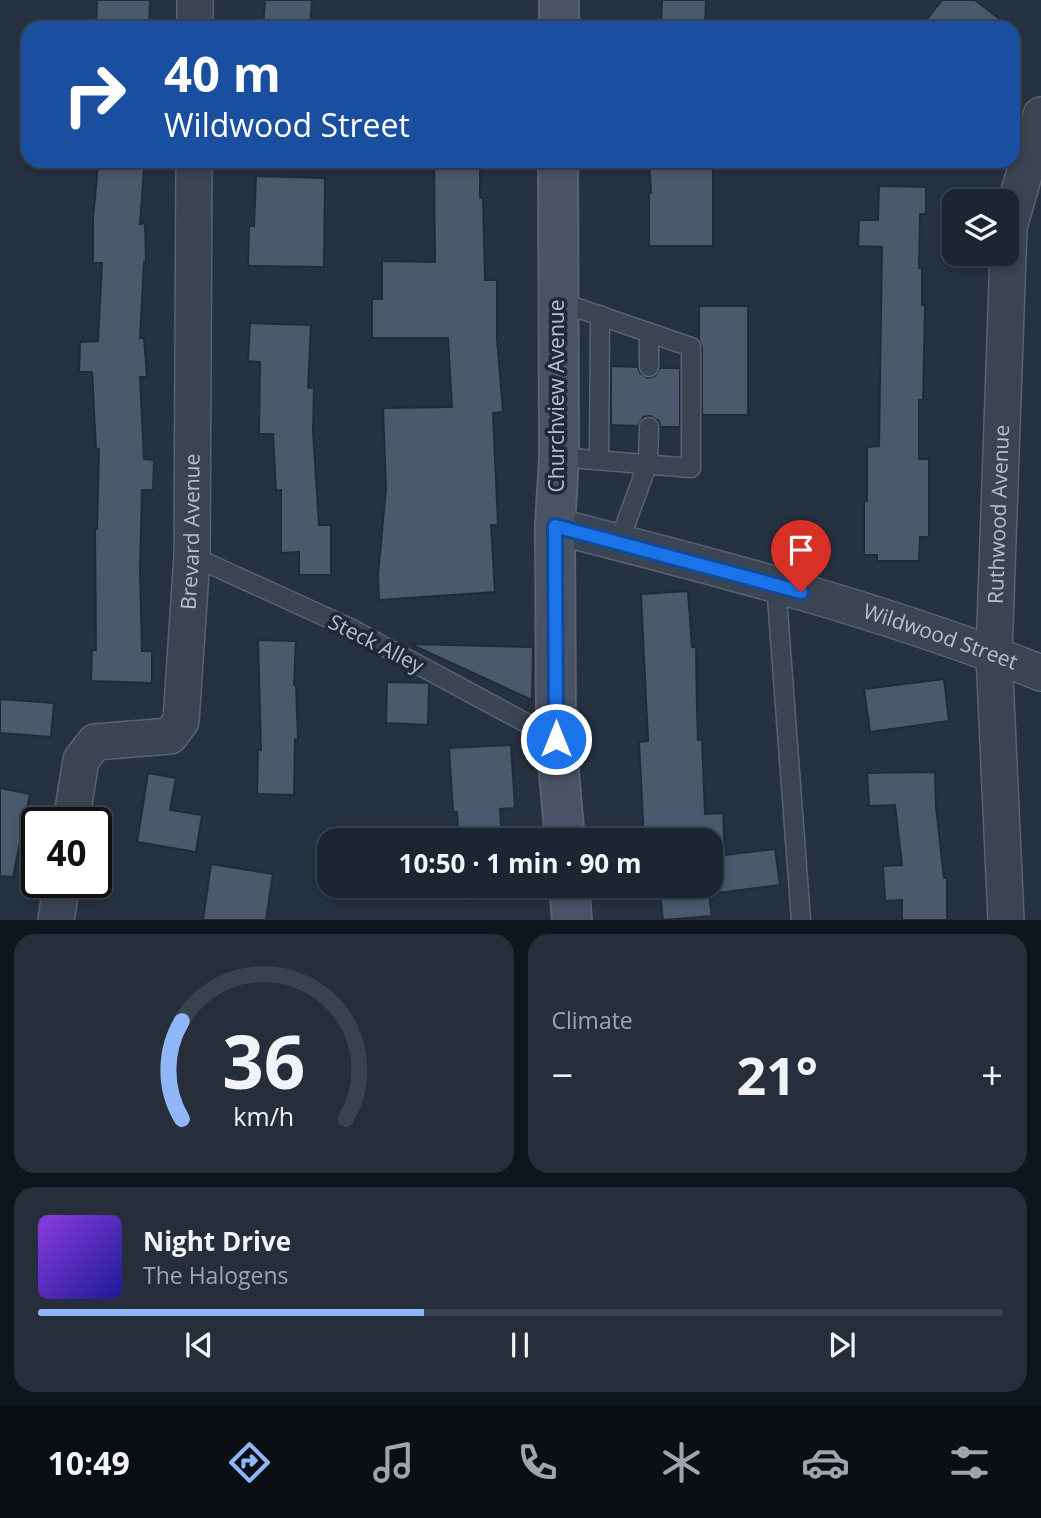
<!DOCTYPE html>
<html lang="en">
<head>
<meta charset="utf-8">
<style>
  body { margin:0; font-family:"Open Sans",sans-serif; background:#252e3a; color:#f1f3f6; height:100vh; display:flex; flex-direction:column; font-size:26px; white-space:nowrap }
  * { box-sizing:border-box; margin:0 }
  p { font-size:23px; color:#a0a5ac }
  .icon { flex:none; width:38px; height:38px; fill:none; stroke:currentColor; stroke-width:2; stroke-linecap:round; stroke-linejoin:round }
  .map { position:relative; height:920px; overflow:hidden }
  .details { display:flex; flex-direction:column; gap:14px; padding:14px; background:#0f151c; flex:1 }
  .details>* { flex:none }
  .banner { position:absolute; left:21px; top:21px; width:999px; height:147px; border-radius:21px; box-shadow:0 4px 10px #0003,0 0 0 2px #3a434d; background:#1a4fa0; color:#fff; overflow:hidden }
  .controls { position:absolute; left:942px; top:189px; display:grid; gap:14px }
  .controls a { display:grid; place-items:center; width:77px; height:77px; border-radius:14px; background:#1c2632; box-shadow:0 4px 10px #0003,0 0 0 2px #3a434d; font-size:35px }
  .speed { position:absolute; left:21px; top:807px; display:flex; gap:14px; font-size:35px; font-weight:700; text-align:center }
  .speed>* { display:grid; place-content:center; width:91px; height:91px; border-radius:50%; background:#1c2632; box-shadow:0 4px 10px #0003,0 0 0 2px #3a434d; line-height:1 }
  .speed .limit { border:4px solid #111; border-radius:10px; background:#fff; color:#111 }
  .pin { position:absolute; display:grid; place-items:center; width:60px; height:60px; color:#fff; margin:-72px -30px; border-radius:50% 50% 50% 0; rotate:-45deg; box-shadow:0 0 7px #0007 }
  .pin .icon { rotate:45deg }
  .me { position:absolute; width:77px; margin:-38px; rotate:0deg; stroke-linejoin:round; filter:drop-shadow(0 0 5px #0008) }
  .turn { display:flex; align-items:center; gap:24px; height:147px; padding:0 28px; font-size:32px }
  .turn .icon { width:91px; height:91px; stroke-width:2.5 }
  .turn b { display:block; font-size:49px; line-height:60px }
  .big { font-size:52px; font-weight:700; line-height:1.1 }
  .details .card { flex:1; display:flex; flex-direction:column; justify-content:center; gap:10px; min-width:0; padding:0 24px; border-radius:21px; background:#252e3a }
  .details .dial { align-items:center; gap:0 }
  .dial svg { height:182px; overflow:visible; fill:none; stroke:#3a434d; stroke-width:7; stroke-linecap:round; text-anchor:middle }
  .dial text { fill:#f1f3f6; stroke:none }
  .song { display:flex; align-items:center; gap:21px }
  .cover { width:84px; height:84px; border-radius:10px; background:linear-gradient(135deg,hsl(270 70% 55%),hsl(240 70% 35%)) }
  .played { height:7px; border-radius:4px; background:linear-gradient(90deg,#90b6f8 40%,#3a434d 40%) }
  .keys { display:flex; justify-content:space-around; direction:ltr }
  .heat { display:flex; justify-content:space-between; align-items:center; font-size:38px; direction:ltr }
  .details .tiles { flex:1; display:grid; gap:14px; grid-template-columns:1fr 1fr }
  .card:last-child { grid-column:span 2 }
  .trip { position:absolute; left:317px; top:828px; width:406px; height:70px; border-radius:21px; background:#1c2632; box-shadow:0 4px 10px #0003,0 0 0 2px #3a434d; font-weight:700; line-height:70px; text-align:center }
  .dock { display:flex; height:112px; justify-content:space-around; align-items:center; background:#0b0f14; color:#a0a5ac }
  .dock .icon { width:49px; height:49px }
  .dock .current { color:#90b6f8 }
  .dock b { font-size:32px; color:#f1f3f6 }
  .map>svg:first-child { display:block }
  .building { fill:#4c586b; stroke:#212b39; stroke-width:2 }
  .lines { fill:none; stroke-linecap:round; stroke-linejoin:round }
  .lane-casing { stroke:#59626f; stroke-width:21 }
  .street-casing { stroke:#59626f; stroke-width:38 }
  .secondary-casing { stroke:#59626f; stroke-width:42 }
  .lane { stroke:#3b4452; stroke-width:18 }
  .street { stroke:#3b4452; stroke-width:35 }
  .secondary { stroke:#495365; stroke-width:38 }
  .route-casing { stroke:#114b97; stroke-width:18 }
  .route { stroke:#1a73e8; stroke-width:12 }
  .labels { text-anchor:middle; stroke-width:7; stroke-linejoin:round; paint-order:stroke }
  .street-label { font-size:21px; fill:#b8bfcc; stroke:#1f2937 }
</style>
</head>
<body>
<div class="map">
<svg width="1041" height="920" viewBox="0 0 1041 920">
  <rect width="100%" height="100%" fill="#263242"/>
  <path class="building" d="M 97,0 L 150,0 L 149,28 L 96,28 Z
    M 265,0 L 312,0 L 310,28 L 263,28 Z
    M 662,0 L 706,0 L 705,28 L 661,28 Z
    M 942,0 L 975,0 L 1011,28 L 920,28 Z
    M 434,161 L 480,161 L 480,198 L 483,198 L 485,280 L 497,280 L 497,338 L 503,412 L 493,413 L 498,525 L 491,525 L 495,592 L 379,600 L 378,575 L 386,489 L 383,408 L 452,407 L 448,338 L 372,338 L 372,299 L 382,299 L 382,261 L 435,262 Z
    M 649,161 L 713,161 L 713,246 L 649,246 L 649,193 L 651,193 Z
    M 98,165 L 144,168 L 140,224 L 145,223 L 146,262 L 144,262 L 140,338 L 144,338 L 147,377 L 140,377 L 144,459 L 154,460 L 153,490 L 142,490 L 140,571 L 142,651 L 152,651 L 152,683 L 91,681 L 92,650 L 96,650 L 95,529 L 97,529 L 99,449 L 96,449 L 92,372 L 79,372 L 80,342 L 98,341 L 102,263 L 93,263 L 93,218 Z
    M 256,176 L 325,178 L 324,267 L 248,266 L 249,226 L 254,226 Z
    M 879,186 L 926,187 L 926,214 L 920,214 L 919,268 L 922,268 L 922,305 L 925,305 L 923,400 L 919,400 L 919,459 L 929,459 L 929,537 L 920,537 L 919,561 L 877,561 L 877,555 L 864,555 L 864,501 L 867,501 L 867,447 L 879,446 L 882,247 L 858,246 L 859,220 L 878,220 Z
    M 699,306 L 748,306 L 748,415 L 702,415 L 702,347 L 699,339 Z
    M 250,323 L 311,325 L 308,388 L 314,388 L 313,431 L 319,525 L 331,525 L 331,575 L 299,575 L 299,552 L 281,553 L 281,490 L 276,491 L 273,434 L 259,434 L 260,362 L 248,361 Z
    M 611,366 L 638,367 L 640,373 L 648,378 L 655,376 L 660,368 L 680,368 L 680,427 L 660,427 L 659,421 L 650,416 L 643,417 L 638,426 L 611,425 Z
    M 688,591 L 692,647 L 696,647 L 697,710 L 698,740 L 702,739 L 705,814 L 723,813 L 725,855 L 775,849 L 780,885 L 709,894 L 712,916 L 663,920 L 659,886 L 710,886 L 710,840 L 644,840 L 639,742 L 648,741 L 641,594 Z
    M 258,640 L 296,641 L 294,685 L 296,685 L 298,739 L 295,739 L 294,795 L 257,794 L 258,749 L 261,750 Z
    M 410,644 L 533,647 L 532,700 Z
    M 944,679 L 949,721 L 870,732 L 864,689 Z
    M 387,682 L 429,683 L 428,725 L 386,723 Z
    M 0,699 L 54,703 L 51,737 L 0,733 Z
    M 511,745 L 515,808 L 500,809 L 502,840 L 459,840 L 457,812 L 453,812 L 449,748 Z
    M 935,772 L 936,807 L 944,878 L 947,878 L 947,920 L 902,920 L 902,900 L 885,901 L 883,866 L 902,865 L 895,805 L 869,806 L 867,773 Z
    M 148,773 L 176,778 L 170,810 L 202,815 L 196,852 L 137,842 Z
    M 0,788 L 30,794 L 13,877 L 0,876 Z
    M 211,864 L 273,874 L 266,920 L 203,920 Z
    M 462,886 L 506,886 L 506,898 L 463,901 Z"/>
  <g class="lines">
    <g class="lane-casing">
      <path id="lane" d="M 557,301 L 691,347 L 691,468 L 559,457
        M 649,332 L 649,367
        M 599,459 L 600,315
        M 619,542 L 648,463 L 649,427
        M 192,556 L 350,628 L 556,739
        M 776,584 L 801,920"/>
    </g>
    <g class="street-casing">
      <g id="street">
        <path d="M 195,28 L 195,0"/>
        <path id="s1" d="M 555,526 C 719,568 883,610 1041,673"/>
        <path id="s2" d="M 71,822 L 81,760 L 95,742 L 170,736 L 181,721 L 192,556 L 194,161"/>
        <path d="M 56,920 L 62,882"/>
        <path id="s3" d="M 1006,920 L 994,654 L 1009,227 L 1041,115"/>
      </g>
    </g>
    <g class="secondary-casing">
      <path id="secondary" d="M 559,28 L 559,0
        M 558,161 L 559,457 L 555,526 L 556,739 L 565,840
        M 569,886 L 572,920"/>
    </g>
    <use href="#lane" class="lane"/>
    <use href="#street" class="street"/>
    <use href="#secondary" class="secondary"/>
  </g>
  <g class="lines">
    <g class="route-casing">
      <path id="route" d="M 556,739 L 555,526 L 801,592"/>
    </g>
    <use href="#route" class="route"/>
  </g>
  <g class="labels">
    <g class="street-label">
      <text transform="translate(557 396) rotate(-90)" y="7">Churchview Avenue</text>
      <text dy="7" stroke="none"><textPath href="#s3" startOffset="406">Ruthwood Avenue</textPath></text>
      <text dy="7" stroke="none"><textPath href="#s2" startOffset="369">Brevard Avenue</textPath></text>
      <text dy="7" stroke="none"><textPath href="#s1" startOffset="401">Wildwood Street</textPath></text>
      <text transform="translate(376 644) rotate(27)" y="7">Steck Alley</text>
    </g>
  </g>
</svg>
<div class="controls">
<a><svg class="icon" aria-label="layers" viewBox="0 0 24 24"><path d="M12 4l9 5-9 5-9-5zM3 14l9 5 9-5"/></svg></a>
</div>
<div class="speed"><div class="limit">40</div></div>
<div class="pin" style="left:801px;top:592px;background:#d93025"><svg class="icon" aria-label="arrive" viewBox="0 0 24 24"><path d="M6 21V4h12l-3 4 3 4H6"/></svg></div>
<svg class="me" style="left:556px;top:739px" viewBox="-20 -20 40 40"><circle r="17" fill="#1a73e8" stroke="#fff" stroke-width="3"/><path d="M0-11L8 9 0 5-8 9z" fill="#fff"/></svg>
<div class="trip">10:50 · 1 min · 90 m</div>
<div class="banner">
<div class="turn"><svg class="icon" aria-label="right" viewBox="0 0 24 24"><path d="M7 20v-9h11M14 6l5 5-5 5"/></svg><div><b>40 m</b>Wildwood Street</div></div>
</div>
</div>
<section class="details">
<div class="tiles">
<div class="card dial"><svg viewBox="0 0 100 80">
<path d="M14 69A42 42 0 1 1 86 69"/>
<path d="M14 69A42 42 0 0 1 14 26" stroke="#90b6f8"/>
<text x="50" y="56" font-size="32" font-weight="700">36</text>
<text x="50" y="72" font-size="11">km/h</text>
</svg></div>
<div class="card"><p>Climate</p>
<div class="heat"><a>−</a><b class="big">21°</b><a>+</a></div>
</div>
<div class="card">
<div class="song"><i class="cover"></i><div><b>Night Drive</b><p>The Halogens</p></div></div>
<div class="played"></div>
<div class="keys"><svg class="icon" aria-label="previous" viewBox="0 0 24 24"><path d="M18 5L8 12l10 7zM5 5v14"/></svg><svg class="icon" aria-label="pause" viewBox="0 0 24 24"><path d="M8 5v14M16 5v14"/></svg><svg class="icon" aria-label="next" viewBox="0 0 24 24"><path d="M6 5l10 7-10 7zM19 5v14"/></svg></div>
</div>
</div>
</section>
<nav class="dock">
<b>10:49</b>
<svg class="icon current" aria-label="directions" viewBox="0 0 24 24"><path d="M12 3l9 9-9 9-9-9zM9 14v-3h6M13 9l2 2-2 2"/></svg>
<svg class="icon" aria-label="music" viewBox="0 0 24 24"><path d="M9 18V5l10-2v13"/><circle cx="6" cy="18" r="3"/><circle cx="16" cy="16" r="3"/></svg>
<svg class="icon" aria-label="phone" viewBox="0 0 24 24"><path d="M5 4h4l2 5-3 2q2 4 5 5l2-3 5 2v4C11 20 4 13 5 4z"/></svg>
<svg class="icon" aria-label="climate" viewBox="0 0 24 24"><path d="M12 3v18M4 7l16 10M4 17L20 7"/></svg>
<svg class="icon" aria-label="car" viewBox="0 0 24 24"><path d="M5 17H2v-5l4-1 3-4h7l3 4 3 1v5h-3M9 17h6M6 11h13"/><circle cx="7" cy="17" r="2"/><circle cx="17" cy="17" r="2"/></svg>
<svg class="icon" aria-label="filters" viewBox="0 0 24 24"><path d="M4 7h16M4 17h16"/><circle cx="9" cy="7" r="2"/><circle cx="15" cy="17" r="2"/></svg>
</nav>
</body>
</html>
